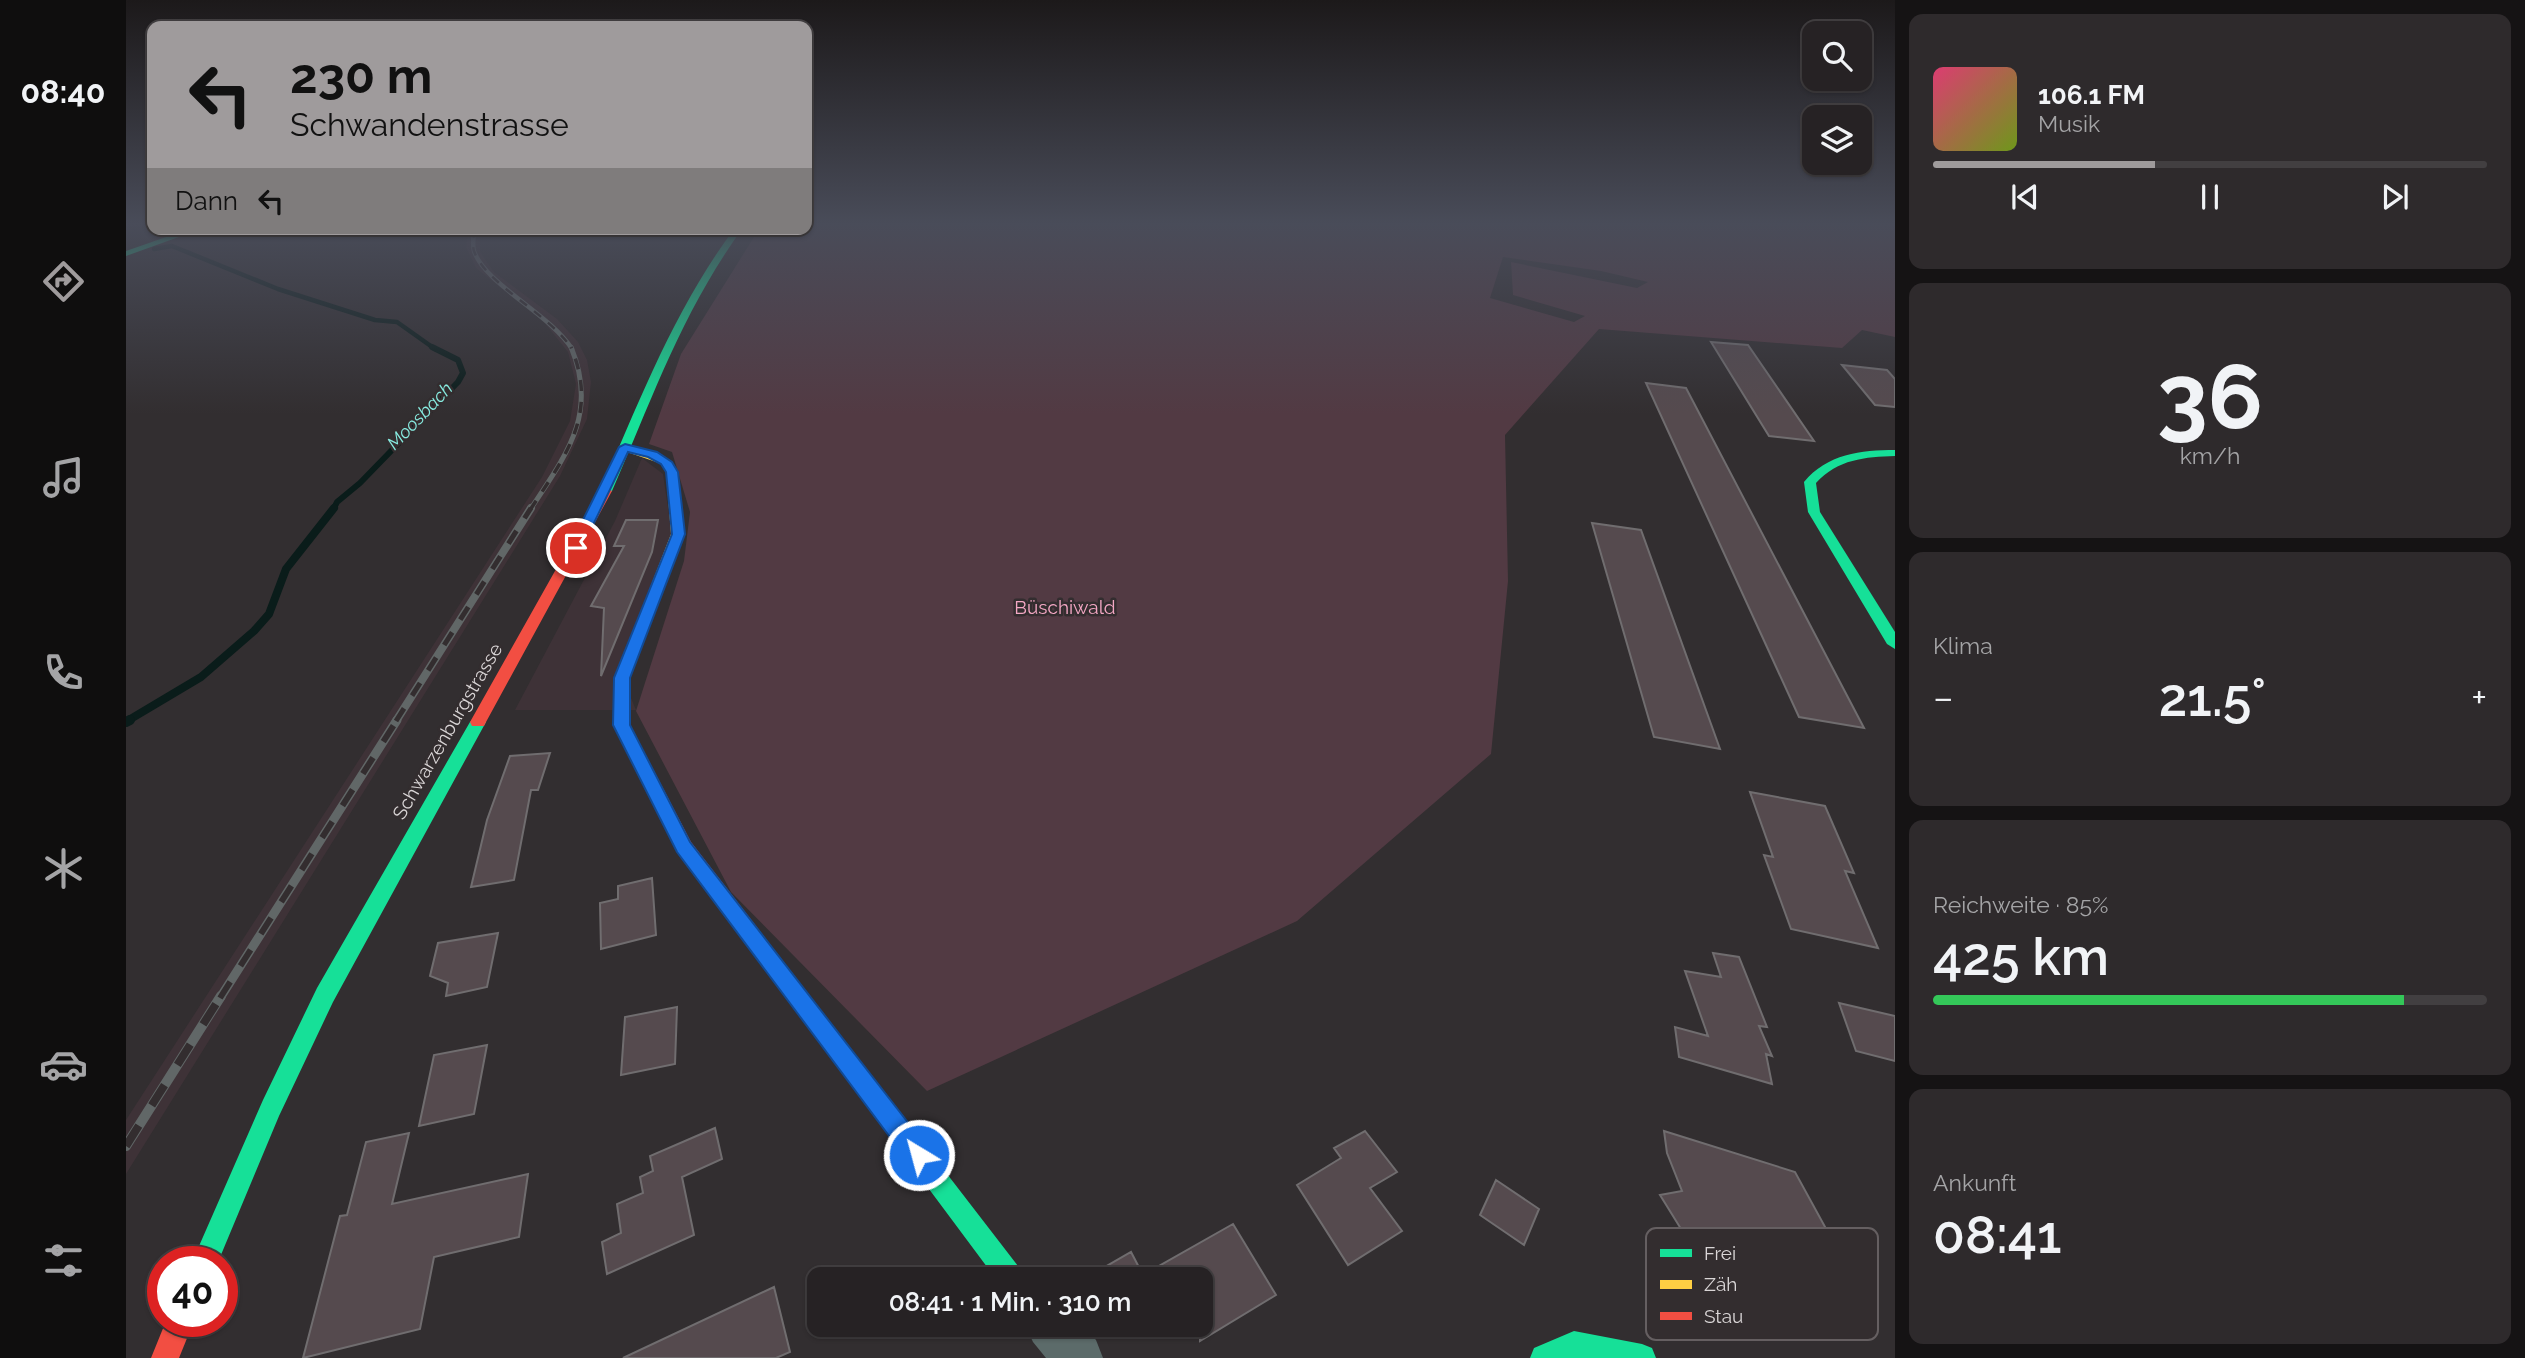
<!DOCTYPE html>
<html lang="de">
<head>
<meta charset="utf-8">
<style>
  body { margin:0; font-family:Raleway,sans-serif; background:#2e2a2c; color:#f1f3f6; height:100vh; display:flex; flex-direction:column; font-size:26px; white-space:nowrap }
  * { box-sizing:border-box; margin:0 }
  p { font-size:23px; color:#a4a4a6 }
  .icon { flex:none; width:38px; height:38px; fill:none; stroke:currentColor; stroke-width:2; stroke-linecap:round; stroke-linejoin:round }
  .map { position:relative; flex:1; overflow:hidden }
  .sheet { display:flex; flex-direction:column; gap:14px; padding:14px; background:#151314; width:630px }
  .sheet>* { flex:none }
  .hud { position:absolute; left:21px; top:21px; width:665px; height:214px; border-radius:14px; box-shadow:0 2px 5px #0004,0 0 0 2px #423f41; background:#9f9b9c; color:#111; overflow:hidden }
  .tools { position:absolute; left:1676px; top:21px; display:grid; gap:14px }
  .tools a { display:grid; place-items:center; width:70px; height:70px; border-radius:14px; background:#262224; box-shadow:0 2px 5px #0004,0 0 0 2px #423f41; font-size:35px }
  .speed { position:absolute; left:21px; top:1246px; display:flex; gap:14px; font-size:35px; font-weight:700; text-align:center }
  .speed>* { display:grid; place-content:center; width:91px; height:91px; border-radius:50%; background:#262224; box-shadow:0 2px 5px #0004,0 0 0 2px #423f41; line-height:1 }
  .speed .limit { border:10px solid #d22; background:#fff; color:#111 }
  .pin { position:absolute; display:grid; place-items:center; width:60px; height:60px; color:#fff; margin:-30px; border:4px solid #fff; border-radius:50%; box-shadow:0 2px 7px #0007 }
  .me { position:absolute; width:77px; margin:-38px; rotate:323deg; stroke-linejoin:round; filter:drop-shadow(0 0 5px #0008) }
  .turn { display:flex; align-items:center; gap:24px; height:147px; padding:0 28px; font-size:32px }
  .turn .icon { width:91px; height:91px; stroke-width:2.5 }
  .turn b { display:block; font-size:49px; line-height:60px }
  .then { display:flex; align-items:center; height:66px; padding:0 28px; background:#0003; gap:14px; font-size:26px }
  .big { font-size:52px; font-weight:600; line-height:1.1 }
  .sheet .card { flex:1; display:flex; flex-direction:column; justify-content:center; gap:10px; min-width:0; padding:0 24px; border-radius:14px; background:#2e2a2c }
  .sheet .dial { align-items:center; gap:0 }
  .dial b { font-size:91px; line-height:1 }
  .song { display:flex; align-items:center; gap:21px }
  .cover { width:84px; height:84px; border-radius:10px; background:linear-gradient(135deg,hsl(340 70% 55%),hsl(80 70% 35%)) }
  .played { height:7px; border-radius:4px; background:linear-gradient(90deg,#9f9b9c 40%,#423f41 40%) }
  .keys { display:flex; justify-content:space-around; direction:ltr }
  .heat { display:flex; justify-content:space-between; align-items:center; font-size:38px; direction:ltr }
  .charge { height:10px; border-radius:5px; background:linear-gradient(90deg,#34c759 85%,#423f41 0) }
  .trip { position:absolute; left:681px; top:1267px; width:406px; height:70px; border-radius:14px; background:#262224; box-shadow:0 2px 5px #0004,0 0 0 2px #423f41; font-weight:600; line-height:70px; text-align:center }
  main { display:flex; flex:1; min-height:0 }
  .menu { display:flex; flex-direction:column; width:126px; justify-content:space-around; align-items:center; background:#0f0e0e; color:#a4a4a6 }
  .menu .icon { width:49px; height:49px }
  .menu .on { color:#9f9b9c }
  .menu b { font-size:32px; color:#f1f3f6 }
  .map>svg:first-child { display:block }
  .built { fill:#3e3237 }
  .green { fill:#523a43; fill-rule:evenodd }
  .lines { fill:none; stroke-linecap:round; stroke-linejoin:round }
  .stream-far3 { stroke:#0a1c1a; stroke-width:4.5 }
  .stream-far2 { stroke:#0a1c1a; stroke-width:6 }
  .stream-far1 { stroke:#0a1c1a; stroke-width:8 }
  .stream { stroke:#0a1c1a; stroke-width:10 }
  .building { fill:#554a4e; stroke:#706d6f; stroke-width:2 }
  .street { fill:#5c6b6a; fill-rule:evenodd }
  .fast { fill:#16e098; fill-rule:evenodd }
  .slow { fill:#ffcf43; fill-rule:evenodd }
  .jam { fill:#f24e42; fill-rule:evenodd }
  .rail-far4-casing { stroke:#616767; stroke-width:4.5 }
  .rail-far3-casing { stroke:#616767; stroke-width:5 }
  .rail-far2-casing { stroke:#616767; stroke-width:8 }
  .rail-far1-casing { stroke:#616767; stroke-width:9 }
  .rail-casing { stroke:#616767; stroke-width:10 }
  .rail-far4 { stroke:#332d2f; stroke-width:2.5; stroke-dasharray:9; stroke-linecap:butt }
  .rail-far3 { stroke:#332d2f; stroke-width:3.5; stroke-dasharray:11; stroke-linecap:butt }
  .rail-far2 { stroke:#332d2f; stroke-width:5; stroke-dasharray:15; stroke-linecap:butt }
  .rail-far1 { stroke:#332d2f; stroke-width:6; stroke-dasharray:19; stroke-linecap:butt }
  .rail { stroke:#332d2f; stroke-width:8; stroke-dasharray:24; stroke-linecap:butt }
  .route { fill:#1a73e8; stroke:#114b97; stroke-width:2 }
  .labels { text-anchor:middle; stroke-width:5; stroke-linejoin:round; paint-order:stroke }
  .far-water-label { font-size:18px; font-style:italic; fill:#88ede2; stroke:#332d2f }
  .park-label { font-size:19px; fill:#f4a7c4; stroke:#332d2f }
  .street-label { font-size:19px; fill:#d9d5d6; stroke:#332d2f }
  .key { fill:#332d2f; stroke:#655f61; stroke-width:2 }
  .key-label { font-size:19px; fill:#d9d5d6 }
</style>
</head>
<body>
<main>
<nav class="menu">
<b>08:40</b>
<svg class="icon on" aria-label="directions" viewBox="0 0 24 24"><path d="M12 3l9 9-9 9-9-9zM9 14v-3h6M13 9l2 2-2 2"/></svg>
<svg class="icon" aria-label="music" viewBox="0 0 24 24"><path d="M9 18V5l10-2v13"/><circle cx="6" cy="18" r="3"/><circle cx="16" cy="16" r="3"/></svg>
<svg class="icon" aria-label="phone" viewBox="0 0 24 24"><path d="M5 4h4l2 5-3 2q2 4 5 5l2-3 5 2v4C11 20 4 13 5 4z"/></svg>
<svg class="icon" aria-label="climate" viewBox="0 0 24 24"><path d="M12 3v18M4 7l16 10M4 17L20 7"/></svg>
<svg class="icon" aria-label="car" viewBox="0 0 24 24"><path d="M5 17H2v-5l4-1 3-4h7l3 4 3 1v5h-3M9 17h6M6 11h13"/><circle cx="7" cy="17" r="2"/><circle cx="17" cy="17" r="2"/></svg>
<svg class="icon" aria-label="filters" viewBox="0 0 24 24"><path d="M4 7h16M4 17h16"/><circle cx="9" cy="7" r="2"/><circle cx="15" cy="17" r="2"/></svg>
</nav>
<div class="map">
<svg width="1769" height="1358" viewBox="0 0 1769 1358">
  <rect width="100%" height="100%" fill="#322e30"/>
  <path class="built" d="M 343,229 L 354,229 L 354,252 L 368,272 L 431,319 L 452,342 L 461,360 L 465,382 L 461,419 L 434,476 L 0,1174 L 0,1120 L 416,477 L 444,421 L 450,384 L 442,352 L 418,322 L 350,268 L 340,247 Z
    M 516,458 L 537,474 L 546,535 L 494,672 L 510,710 L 389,710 L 489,521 Z"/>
  <path class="green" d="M 681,224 L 1769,224 L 1769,337 L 1736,330 L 1716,348 L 1473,329 L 1379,435 L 1382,581 L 1365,754 L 1171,921 L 801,1091 L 605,892 L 510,711 L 558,561 L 564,512 L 546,452 L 523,444 L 555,354 L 633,229 L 681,229 ZM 1377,257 L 1475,271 L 1522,282 L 1511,288 L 1385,262 L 1387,295 L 1459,316 L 1448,322 L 1364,298 Z"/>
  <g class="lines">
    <path class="stream-far3" d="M 28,249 L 46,246 L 152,289 L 249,320 L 271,322 L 309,349"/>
    <path class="stream-far2" d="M 207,510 L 211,502 L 234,483 L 332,382 L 337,373 L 332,360 L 306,347"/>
    <path class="stream-far1" d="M 1,721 L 75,677 L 128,631 L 143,614 L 160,569 L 208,508"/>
    <path class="stream" d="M 0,722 L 4,720"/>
  </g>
  <path class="building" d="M 1585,342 L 1622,345 L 1688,441 L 1643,436 Z
    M 1716,365 L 1761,370 L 1769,379 L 1769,407 L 1749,405 Z
    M 1520,383 L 1560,388 L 1738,728 L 1673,717 Z
    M 500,520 L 532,520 L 526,552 L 475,676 L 478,608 L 465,606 L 498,546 L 488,546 Z
    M 1466,523 L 1515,530 L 1594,749 L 1528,737 Z
    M 424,753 L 412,790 L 405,790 L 388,880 L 345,887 L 361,820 L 384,756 Z
    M 1624,792 L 1699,806 L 1728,873 L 1719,871 L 1752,948 L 1665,929 L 1638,855 L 1647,857 Z
    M 526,878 L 530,935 L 475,949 L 474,903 L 492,899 L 492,886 Z
    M 372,933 L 361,987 L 320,996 L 322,983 L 304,976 L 312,943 Z
    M 1587,953 L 1613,957 L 1641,1027 L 1633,1026 L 1646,1056 L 1640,1054 L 1646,1084 L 1553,1057 L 1549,1027 L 1582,1036 L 1559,971 L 1595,977 Z
    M 1713,1003 L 1769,1016 L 1769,1061 L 1730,1051 Z
    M 551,1007 L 549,1064 L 495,1075 L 499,1017 Z
    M 361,1045 L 348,1114 L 293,1126 L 308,1055 Z
    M 589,1128 L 596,1159 L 556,1177 L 568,1235 L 481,1274 L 476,1242 L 495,1233 L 491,1204 L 517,1193 L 514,1177 L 527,1171 L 524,1156 Z
    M 1239,1131 L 1271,1172 L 1244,1188 L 1276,1231 L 1222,1265 L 1171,1185 L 1215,1158 L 1208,1148 Z
    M 1538,1131 L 1669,1172 L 1704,1236 L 1573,1258 L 1534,1195 L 1556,1191 L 1541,1153 Z
    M 283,1133 L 266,1204 L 402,1174 L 393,1237 L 308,1257 L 294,1329 L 177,1358 L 214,1216 L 221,1215 L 240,1142 Z
    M 1370,1180 L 1413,1209 L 1398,1245 L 1354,1215 Z
    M 1107,1224 L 1150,1295 L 1074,1341 L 1074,1279 L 958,1279 L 1005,1252 L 1017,1275 Z
    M 648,1287 L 664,1352 L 650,1358 L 497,1358 Z"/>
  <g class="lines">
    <path class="street" d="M 899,1325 L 956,1325 L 970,1340 L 977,1358 L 920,1358 L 907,1342 Z"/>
    <path class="fast" d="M 63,229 L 75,229 L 0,256 L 0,251 Z
      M 608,229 L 616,229 C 555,314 527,397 486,491 L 480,495 L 476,494 L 474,491 C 514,400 548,310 608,229 Z
      M 1769,450 L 1769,456 C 1739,457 1712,459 1690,483 L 1694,512 L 1769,632 L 1769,649 L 1761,644 L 1682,512 L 1678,482 C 1701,454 1735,450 1769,450 Z
      M 352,716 L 360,722 L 207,1002 L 153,1116 L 92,1262 L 66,1262 L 137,1100 L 191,988 L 344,722 Z
      M 626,927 L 633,930 L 895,1270 L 899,1279 L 870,1279 L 619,942 L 616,936 L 619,930 Z
      M 1448,1331 L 1516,1344 L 1526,1348 L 1530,1358 L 1404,1358 L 1408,1348 Z"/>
    <path class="slow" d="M 499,445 L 544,460 L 552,472 L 559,534 L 522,629 L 515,634 L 508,629 L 545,534 L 540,472 L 536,464 L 495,450 L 495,446 Z"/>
    <path class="jam" d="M 480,487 L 486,491 L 360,722 L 358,726 L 346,726 L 344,722 L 474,491 Z
      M 515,624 L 522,629 L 504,678 L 504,725 L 565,842 L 633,930 L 636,936 L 633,942 L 626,945 L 619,942 L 551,852 L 488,725 L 488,678 L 508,629 Z
      M 40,1321 L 68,1321 L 53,1358 L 25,1358 Z"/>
    <g class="rail-far4-casing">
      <path id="rail-far4" d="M 348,229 C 348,236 346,245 348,251 C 359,284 424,314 446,349"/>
    </g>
    <g class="rail-far3-casing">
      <path id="rail-far3" d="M 404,510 C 440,455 473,414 445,347"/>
    </g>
    <g class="rail-far2-casing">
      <path id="rail-far2" d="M 270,721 L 405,508"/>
    </g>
    <g class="rail-far1-casing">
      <path id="rail-far1" d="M 94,998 L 271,720"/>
    </g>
    <g class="rail-casing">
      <path id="rail" d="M 0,1146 L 95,996"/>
    </g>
    <use href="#rail-far4" class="rail-far4"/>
    <use href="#rail-far3" class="rail-far3"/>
    <use href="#rail-far2" class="rail-far2"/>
    <use href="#rail-far1" class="rail-far1"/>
    <use href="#rail" class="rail"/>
  </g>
  <linearGradient id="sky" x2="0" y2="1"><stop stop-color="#1c191a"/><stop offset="0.54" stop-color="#494c59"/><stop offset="1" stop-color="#494c59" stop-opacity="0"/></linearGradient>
  <rect width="1769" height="414" fill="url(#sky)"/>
  <path class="route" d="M 499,444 L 531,452 L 546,462 L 552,472 L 559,534 L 504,678 L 504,725 L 564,842 L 801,1147 L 805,1155 L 801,1164 L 793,1168 L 784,1164 L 551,852 L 487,725 L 488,678 L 546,534 L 540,472 L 535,464 L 522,457 L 502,452 L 456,548 L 450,552 L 443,548 L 493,447 Z"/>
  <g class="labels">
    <g class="far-water-label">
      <text transform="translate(294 416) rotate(-46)" y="6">Moosbach</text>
    </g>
    <g class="park-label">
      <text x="939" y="614">Büschiwald</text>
    </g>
    <g class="street-label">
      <text transform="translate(321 731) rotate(-60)" y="7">Schwarzenburgstrasse</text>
    </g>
  </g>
  <rect x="1520" y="1228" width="232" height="112" rx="10" class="key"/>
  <rect x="1534" y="1249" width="32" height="8" fill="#16e098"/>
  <rect x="1534" y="1280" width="32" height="9" fill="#ffcf43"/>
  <rect x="1534" y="1312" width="32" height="8" fill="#f24e42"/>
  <g class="key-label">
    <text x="1578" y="1260">Frei</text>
    <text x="1578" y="1291">Zäh</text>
    <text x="1578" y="1323">Stau</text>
  </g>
</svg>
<div class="tools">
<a><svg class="icon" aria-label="search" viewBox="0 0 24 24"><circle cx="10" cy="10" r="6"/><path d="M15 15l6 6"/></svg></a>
<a><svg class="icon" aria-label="layers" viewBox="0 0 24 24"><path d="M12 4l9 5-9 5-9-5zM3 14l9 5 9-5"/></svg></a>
</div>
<div class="speed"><div class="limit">40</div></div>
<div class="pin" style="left:450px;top:548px;background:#d93025"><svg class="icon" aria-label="arrive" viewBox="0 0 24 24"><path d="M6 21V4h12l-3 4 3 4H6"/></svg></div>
<svg class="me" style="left:793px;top:1155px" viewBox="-20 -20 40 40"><circle r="17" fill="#1a73e8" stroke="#fff" stroke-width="3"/><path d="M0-11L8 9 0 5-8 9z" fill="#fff"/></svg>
<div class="trip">08:41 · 1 Min. · 310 m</div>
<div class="hud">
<div class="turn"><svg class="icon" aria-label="left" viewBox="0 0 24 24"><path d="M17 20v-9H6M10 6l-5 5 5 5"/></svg><div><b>230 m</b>Schwandenstrasse</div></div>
<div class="then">Dann<svg class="icon" aria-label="left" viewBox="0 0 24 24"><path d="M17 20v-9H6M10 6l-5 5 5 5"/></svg></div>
</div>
</div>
<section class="sheet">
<div class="card">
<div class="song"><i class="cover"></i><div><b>106.1 FM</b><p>Musik</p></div></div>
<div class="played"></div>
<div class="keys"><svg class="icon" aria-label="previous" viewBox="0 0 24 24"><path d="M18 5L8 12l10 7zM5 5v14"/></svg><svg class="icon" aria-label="pause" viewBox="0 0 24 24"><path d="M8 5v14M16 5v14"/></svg><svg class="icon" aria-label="next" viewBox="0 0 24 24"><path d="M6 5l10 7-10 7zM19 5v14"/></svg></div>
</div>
<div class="card dial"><b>36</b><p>km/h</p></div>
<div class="card"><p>Klima</p>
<div class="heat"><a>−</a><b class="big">21.5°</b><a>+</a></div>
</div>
<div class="card"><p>Reichweite · 85%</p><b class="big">425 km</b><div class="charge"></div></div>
<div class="card"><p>Ankunft</p><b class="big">08:41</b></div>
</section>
</main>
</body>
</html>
